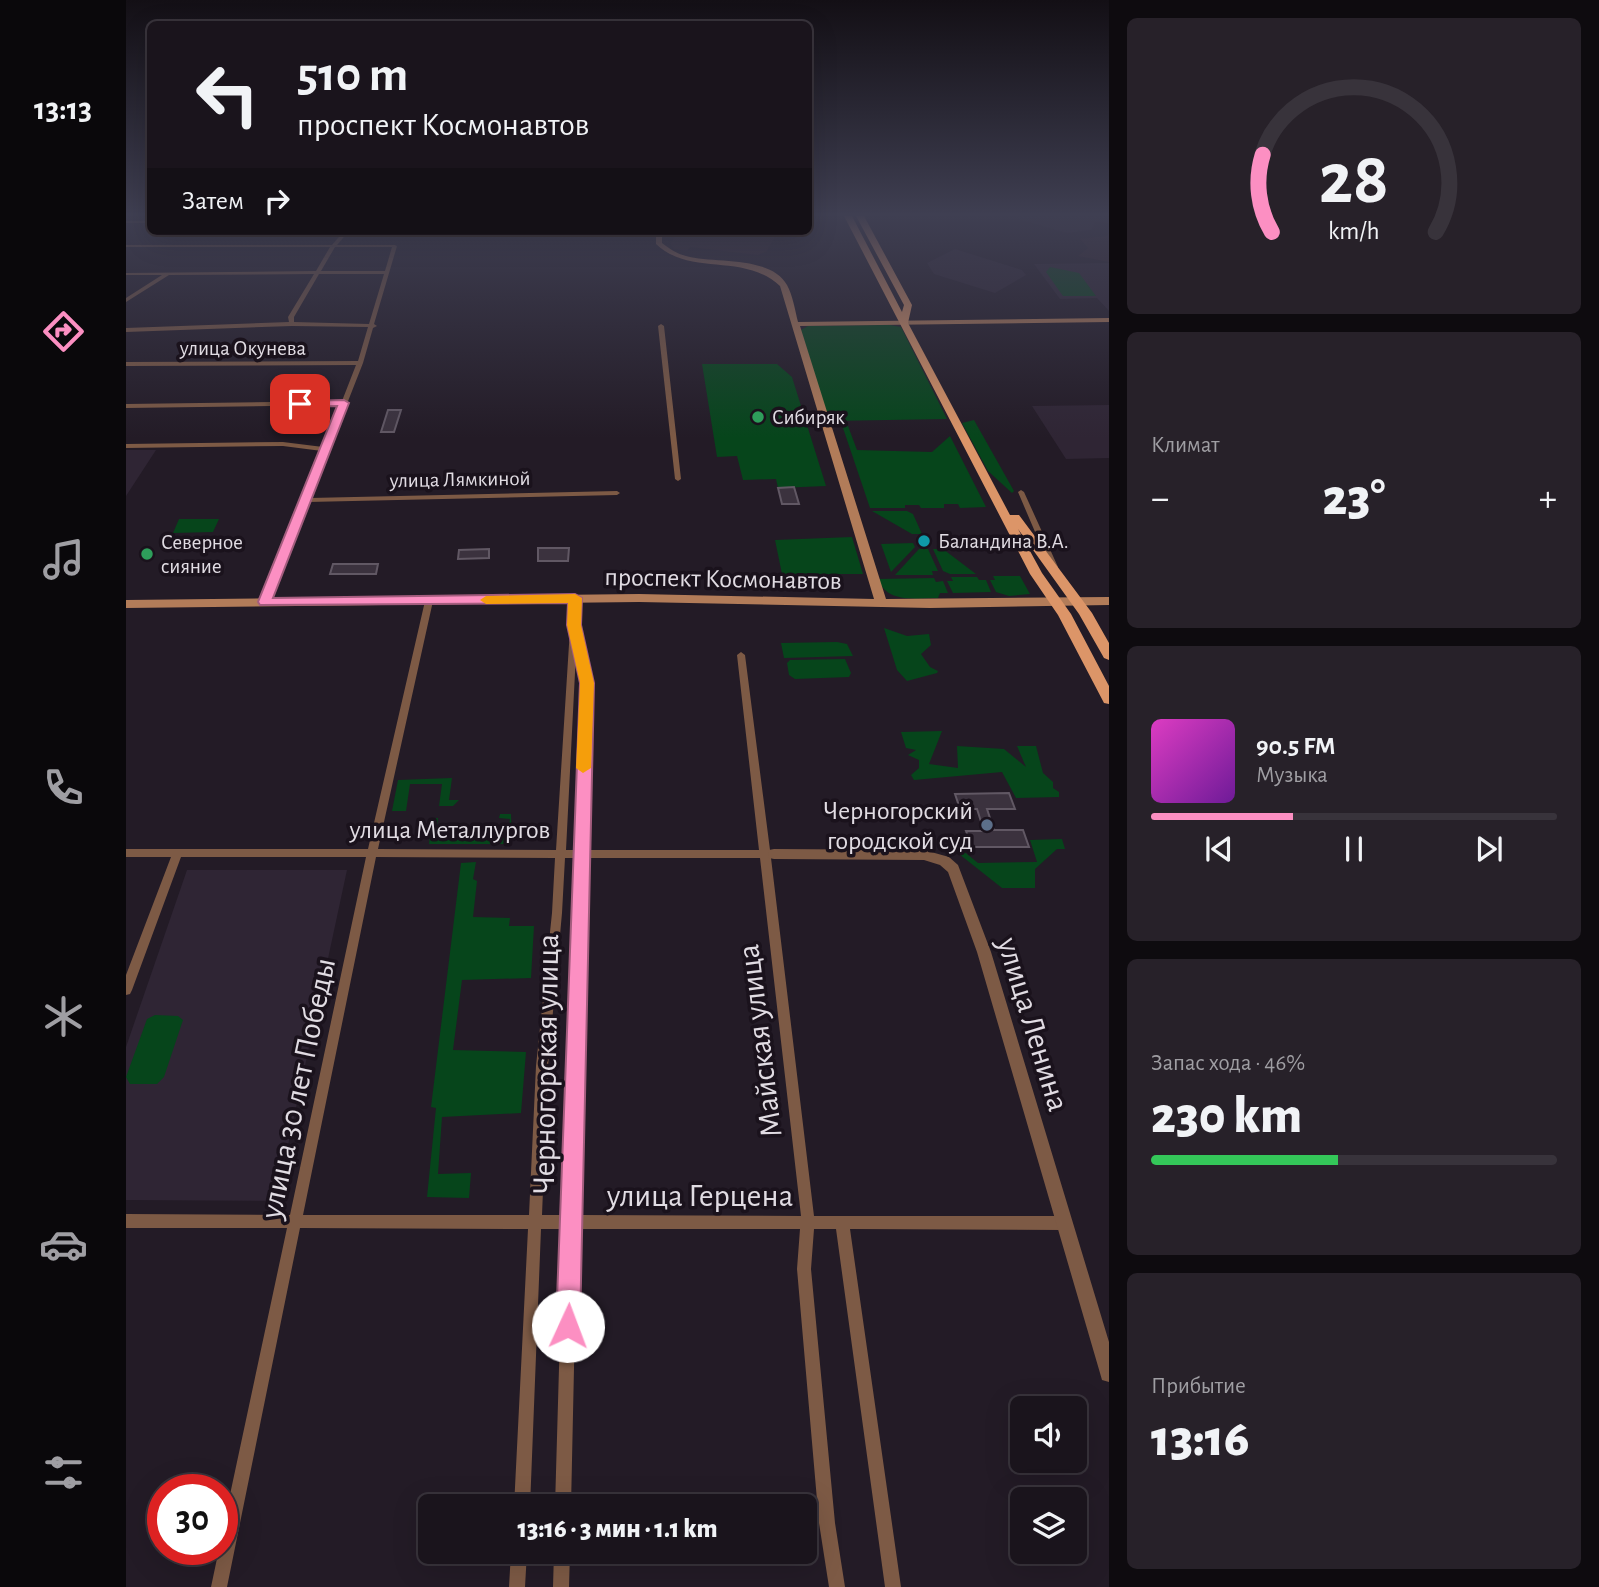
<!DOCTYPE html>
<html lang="ru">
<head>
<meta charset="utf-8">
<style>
  body { margin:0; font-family:"Alegreya Sans",sans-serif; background:#272129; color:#f1f3f6; height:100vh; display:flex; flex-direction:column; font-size:26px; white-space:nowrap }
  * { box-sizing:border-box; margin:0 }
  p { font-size:23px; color:#9f9ea3 }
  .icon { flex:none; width:38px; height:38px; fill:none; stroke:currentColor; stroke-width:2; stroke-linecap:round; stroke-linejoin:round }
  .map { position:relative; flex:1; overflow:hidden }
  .panel { display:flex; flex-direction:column; gap:18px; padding:18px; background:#0e0b0f; width:490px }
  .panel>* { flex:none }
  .top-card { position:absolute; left:21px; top:21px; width:665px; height:214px; border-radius:10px; box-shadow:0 7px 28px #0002,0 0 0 2px #38333b; background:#1a141c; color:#f1f3f6; overflow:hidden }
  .tools { position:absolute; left:884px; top:1396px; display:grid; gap:14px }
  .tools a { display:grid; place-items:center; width:77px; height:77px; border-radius:10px; background:#1a141c; box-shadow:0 7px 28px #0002,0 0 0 2px #38333b; font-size:35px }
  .speed { position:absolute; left:21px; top:1474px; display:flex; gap:14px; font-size:35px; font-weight:700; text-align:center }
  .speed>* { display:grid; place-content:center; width:91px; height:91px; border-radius:50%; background:#1a141c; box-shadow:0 7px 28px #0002,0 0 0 2px #38333b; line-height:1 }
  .speed .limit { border:10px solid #d22; background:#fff; color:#111 }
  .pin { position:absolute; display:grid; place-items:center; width:60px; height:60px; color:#fff; margin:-30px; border-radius:14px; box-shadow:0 4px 10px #0006 }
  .me { position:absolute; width:77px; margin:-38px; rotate:2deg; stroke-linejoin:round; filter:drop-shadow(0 0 5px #0008) }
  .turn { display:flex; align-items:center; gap:24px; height:147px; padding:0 35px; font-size:32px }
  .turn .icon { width:91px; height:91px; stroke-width:2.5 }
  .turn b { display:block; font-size:49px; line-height:60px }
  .then { display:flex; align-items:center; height:66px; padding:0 35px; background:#0003; gap:14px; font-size:26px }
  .big { font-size:52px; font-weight:800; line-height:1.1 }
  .panel .card { flex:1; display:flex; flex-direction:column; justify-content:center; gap:10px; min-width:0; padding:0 24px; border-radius:10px; background:#272129 }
  .panel .dial { align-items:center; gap:0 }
  .dial svg { height:182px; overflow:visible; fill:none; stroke:#38333b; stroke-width:7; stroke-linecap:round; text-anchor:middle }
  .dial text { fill:#f1f3f6; stroke:none }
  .song { display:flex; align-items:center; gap:21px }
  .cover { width:84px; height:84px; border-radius:10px; background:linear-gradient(135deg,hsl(310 70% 55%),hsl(280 70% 35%)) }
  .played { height:7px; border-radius:4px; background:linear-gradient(90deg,#fc8fc2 35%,#38333b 35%) }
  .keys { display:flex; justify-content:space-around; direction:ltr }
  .heat { display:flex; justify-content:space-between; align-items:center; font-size:38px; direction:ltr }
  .charge { height:10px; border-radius:5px; background:linear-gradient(90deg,#34c759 46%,#38333b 0) }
  .trip { position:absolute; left:292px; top:1494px; width:399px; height:70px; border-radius:10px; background:#1a141c; box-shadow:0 7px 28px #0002,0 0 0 2px #38333b; font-weight:800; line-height:70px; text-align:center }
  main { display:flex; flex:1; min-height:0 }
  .tabs { display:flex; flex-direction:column; width:126px; justify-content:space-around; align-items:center; background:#0a080b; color:#9f9ea3 }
  .tabs .icon { width:49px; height:49px }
  .tabs .on { color:#fc8fc2 }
  .tabs b { font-size:32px; color:#f1f3f6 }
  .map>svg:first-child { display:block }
  .industrial { fill:#30202a }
  .education { fill:#2f2534 }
  .green { fill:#06451b }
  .building { fill:#3b323e; stroke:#615864; stroke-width:2 }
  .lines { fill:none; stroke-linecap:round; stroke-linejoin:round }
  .minor { fill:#7d5a45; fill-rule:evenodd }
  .tertiary { fill:#7d5a45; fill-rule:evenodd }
  .secondary { fill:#b27c59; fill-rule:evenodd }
  .primary { fill:#dc9568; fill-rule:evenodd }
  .route { fill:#fc8fc2; stroke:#a45d7e; stroke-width:2 }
  .slow { fill:#f59e0b }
  .leisure-dot { fill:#2e9e5b; stroke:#1a121c; stroke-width:2.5 }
  .culture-dot { fill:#0f9aa8; stroke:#1a121c; stroke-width:2.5 }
  .service-dot { fill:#5c6f8a; stroke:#1a121c; stroke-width:2.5 }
  .labels { text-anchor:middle; stroke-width:7; stroke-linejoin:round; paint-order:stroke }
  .far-street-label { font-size:21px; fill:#e1dce3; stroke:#1a121c }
  .far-poi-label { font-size:21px; fill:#e1dce3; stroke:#1a121c; text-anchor:start }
  .street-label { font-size:26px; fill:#e1dce3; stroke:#1a121c }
  .poi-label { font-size:26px; fill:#e1dce3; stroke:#1a121c; text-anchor:end }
  .near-street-label { font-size:32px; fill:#e1dce3; stroke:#1a121c }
</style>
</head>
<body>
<main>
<nav class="tabs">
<b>13:13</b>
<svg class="icon on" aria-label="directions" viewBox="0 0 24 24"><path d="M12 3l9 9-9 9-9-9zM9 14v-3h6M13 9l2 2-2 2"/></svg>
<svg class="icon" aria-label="music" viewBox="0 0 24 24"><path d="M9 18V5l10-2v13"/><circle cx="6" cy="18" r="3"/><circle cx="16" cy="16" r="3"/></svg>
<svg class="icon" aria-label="phone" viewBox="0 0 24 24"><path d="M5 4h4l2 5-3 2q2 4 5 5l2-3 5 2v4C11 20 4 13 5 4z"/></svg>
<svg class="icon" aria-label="climate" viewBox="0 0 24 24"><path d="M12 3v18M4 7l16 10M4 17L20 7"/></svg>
<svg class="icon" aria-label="car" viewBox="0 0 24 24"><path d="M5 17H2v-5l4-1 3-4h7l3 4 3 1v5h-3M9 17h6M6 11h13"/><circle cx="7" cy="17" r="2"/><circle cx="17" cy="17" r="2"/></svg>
<svg class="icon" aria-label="filters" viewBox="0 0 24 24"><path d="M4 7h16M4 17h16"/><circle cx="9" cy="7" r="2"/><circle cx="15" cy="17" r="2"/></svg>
</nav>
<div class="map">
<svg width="983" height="1587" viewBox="0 0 983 1587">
  <rect width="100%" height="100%" fill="#231b26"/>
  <path class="industrial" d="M 541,231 L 652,231 L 641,251 L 632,255 L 564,247 L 561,251 L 548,249 L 544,243 L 550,236 L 538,234 Z
    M 983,233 L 983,262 L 952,256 L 962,248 L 954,239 L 981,236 Z"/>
  <path class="education" d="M 895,216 L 981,216 L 983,223 L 969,222 L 965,230 L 941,233 L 892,219 Z
    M 829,249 L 896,270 L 900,275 L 869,293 L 808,274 L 801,263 Z
    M 983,263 L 983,311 L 971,298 L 934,299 L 908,264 Z
    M 983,405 L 983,458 L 940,459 L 906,406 Z
    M 0,450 L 30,450 L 0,496 Z
    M 61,870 L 221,870 L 150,1201 L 0,1200 L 0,1047 Z"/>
  <path class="green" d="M 924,267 L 953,273 L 970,296 L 937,296 L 920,272 Z
    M 764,325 L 775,327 L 821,419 L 703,421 L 675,330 L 682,326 Z
    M 576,364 L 651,364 L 666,377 L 700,486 L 652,488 L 650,479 L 617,480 L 611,456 L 591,457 Z
    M 848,420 L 888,491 L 886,493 L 862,471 L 836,423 Z
    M 716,425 L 722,426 L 731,450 L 806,452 L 824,436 L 860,507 L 834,508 L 832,504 L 818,504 L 818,508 L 795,508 L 793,505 L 779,505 L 779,508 L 744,508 Z
    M 746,511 L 781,511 L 787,514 L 796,534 L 786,534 Z
    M 53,519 L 93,519 L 87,532 L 47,533 Z
    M 726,537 L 737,574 L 656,574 L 649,540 Z
    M 787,543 L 789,547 L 765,572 L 755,544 Z
    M 793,549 L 802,549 L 812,571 L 806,571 L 807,575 L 769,575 Z
    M 807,549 L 817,549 L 850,574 L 824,574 L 817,571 Z
    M 867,576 L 894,576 L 904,594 L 883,596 L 870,592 L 864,580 L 869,580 Z
    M 825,577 L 851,577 L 853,580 L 860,580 L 865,592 L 827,593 L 821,581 L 827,581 Z
    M 808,578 L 810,582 L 817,581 L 822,593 L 814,593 L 812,598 C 791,598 761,604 752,579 Z
    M 758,628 L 781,636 L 803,634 L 805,645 L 795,654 L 804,667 L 812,671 L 811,673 L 781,681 L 771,670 Z
    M 711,642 L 721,644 L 727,656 L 658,658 L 655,643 Z
    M 719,659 L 725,673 L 723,677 L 669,679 L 663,675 L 661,663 L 664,660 Z
    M 816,731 L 803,764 L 832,768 L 831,746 L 878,749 L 900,767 L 891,746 L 910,746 L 917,773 L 927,782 L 927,788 L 933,792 L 933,797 L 890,798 L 876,772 L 788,780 L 785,775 L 793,768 L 793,760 L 782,755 L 790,750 L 780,748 L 775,732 Z
    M 326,778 L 323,800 L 333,800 L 327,806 L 313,806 L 316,784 L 284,784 L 280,811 L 266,811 L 272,780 Z
    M 374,814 L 385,814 L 386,841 L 378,844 L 303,844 L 305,826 L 309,818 L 312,818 L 310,834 L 382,833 L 384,819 L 373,818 Z
    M 936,839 L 939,849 L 931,849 L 909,869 L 909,888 L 876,888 L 833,854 L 836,850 L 852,863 L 911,862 L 904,840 Z
    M 350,862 L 347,879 L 351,881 L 347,917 L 384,918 L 383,926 L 408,926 L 405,978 L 336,980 L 327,1050 L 400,1052 L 395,1113 L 316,1117 L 312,1174 L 345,1173 L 343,1198 L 301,1197 L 310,1108 L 305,1107 L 335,863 Z
    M 29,1015 L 52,1016 L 57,1020 L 38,1077 L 31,1084 L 4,1084 L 0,1077 L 21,1019 Z"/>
  <path class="building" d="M 262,410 L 275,410 L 268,432 L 255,432 Z
    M 668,487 L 673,504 L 656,504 L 652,488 Z
    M 412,548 L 443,548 L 442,561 L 412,561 Z
    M 363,549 L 363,558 L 332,559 L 333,550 Z
    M 207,564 L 252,564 L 250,574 L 204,574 Z
    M 883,793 L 889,809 L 861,809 L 868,830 L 897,830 L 903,847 L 846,847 L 840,831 L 858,831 L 851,809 L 834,809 L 829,794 Z"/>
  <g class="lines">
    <path class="minor" d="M 0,221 L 24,221 L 24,223 L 0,223 Z
      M 218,231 L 223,231 L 211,245 L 269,245 L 271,246 L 248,324 L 251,326 L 247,328 L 237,363 L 184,498 L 491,491 L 494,493 L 491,495 L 182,502 L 143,602 L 139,604 L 135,602 L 175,501 L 174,500 L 177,498 L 196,451 L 157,446 L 0,448 L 0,444 L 157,442 L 197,447 L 214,405 L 0,408 L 0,404 L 216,401 L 230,365 L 0,366 L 0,362 L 232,361 L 242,327 L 166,326 L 0,332 L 0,328 L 163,322 L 162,317 L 188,274 L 43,275 L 0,302 L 0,298 L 36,275 L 0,275 L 0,273 L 190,271 L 204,247 L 0,247 L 0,245 L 206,245 ZM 209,247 L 266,247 L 259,271 L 195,271 ZM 193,274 L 258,274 L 243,324 L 168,322 L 168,317 Z
      M 535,324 L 538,326 L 555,479 L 552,481 L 549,479 L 532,326 Z
      M 895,490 L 898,492 L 932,567 L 931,569 L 925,569 L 924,567 L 892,492 Z
      M 446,597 L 449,597 L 453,599 L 451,632 L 454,634 L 465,683 L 459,850 L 633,850 L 611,655 L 615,652 L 619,655 L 644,850 L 647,851 L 648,854 L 645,858 L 688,1216 L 938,1216 L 943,1218 L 945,1223 L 943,1228 L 938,1230 L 724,1229 L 775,1587 L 759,1587 L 710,1229 L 688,1229 L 685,1269 L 709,1523 L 719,1587 L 703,1587 L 693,1523 L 671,1269 L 674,1229 L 451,1229 L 445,1507 L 429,1507 L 437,1229 L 415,1229 L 404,1507 L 388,1507 L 402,1229 L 174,1228 L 101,1587 L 85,1587 L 93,1549 L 96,1549 L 96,1532 L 161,1228 L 0,1228 L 0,1214 L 164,1215 L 240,857 L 55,857 L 6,990 L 4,994 L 0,995 L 0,975 L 45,857 L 0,857 L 0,849 L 242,849 L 299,601 L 303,599 L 307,601 L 252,849 L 430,850 ZM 450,653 L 457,683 L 449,850 L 440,850 ZM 250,857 L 429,858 L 426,913 L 410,1066 L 403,1215 L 177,1215 ZM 439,858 L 449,858 L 438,1215 L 416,1215 L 422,1066 L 436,913 ZM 459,858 L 634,858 L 675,1216 L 451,1215 Z
      M 385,1552 L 401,1552 L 399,1587 L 383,1587 Z
      M 428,1552 L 444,1552 L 443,1587 L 427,1587 Z"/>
    <path class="tertiary" d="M 648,849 L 798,850 L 823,857 L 832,865 L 865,952 L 983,1342 L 983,1382 L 976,1380 L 974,1373 L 851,952 L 822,872 L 814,865 L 798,860 L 648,859 L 643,858 L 642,854 L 643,850 Z"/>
    <path class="secondary" d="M 530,231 L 536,231 L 536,243 C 544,249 551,254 560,256 C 588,264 644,255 661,285 C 667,296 669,310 672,322 L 983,318 L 983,322 L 674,326 L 760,599 L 983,597 L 983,605 L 804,608 L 513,602 L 0,608 L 0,600 L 513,594 L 748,599 L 654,286 C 617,252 565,277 530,244 Z"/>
    <path class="primary" d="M 718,216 L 726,216 L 776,312 L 778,305 L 730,216 L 738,216 L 786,305 L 782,323 L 884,515 L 893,515 L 966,613 L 983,643 L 983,660 L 978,658 L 953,614 L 892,529 L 916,573 L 945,614 L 983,686 L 983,704 L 978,703 L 932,615 L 904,574 Z"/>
  </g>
  <linearGradient id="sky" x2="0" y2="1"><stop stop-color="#130f15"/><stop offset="0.49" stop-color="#3f3f52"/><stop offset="1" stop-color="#3f3f52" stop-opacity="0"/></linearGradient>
  <rect width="983" height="438" fill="url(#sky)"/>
  <path class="route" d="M 218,400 L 223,403 L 147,598 L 449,594 L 456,598 L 455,625 L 468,683 L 454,1326 L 451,1335 L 442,1338 L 434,1335 L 430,1326 L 454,683 L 441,625 L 442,603 L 134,605 L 132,602 L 211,406 L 174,407 L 169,404 L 174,401 Z"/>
  <path class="slow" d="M 449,594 L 456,598 L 455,625 L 468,683 L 465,768 L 457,773 L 450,768 L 454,683 L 441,625 L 442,603 L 360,604 L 354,600 L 360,596 Z"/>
  <g class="leisure-dot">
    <circle cx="632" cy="417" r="7"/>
    <circle cx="21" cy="554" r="7"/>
  </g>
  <circle class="culture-dot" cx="798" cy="541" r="7"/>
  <circle class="service-dot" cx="861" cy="825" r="7"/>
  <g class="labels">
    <g class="far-street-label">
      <text x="117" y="355">улица Окунева</text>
      <text transform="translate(334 479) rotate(-1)" y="7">улица Лямкиной</text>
    </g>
    <g class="far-poi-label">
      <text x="646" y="424">Сибиряк</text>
      <text x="812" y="548">Баландина В.А.</text>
      <text x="35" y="549">Северное<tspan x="35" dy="24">сияние</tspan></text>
    </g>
    <g class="street-label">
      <text transform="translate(597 578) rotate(1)" y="9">проспект Космонавтов</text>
      <text x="324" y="838">улица Металлургов</text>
    </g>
    <g class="poi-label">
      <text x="847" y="819">Черногорский<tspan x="847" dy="30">городской суд</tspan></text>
    </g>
    <g class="near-street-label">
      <text transform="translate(908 1024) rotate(73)" y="11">улица Ленина</text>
      <text transform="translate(633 1041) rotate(-97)" y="11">Майская улица</text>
      <text transform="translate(419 1064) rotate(-89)" y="11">Черногорская улица</text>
      <text transform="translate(171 1088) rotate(-78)" y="11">улица 30 лет Победы</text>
      <text x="574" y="1206">улица Герцена</text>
    </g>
  </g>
</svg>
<div class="tools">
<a><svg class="icon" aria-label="sound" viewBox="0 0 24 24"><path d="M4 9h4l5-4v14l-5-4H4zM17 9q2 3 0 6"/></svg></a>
<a><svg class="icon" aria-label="layers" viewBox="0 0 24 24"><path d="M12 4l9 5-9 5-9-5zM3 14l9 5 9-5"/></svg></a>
</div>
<div class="speed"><div class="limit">30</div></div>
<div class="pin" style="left:174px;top:404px;background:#d93025"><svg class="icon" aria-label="arrive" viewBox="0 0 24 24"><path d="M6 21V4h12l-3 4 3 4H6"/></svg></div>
<svg class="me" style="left:442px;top:1326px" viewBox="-20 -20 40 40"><circle r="19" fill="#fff"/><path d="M0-13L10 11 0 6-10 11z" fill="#fc8fc2"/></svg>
<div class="trip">13:16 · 3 мин · 1.1 km</div>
<div class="top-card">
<div class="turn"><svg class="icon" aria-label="left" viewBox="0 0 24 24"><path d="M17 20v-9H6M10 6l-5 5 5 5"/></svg><div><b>510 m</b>проспект Космонавтов</div></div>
<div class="then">Затем<svg class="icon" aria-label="right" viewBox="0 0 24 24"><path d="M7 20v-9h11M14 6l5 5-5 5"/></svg></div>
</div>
</div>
<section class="panel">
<div class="card dial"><svg viewBox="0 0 100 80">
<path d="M14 69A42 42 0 1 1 86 69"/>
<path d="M14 69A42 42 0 0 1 10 35" stroke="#fc8fc2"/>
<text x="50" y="56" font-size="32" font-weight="700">28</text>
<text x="50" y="72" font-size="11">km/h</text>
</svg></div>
<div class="card"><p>Климат</p>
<div class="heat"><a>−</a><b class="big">23°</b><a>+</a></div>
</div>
<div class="card">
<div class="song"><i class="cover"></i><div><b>90.5 FM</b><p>Музыка</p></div></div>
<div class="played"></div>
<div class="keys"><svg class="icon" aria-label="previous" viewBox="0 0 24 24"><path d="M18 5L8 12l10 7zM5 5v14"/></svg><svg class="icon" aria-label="pause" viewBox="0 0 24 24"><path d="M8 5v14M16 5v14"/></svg><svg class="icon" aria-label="next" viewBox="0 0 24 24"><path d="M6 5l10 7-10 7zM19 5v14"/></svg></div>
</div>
<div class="card"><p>Запас хода · 46%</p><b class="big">230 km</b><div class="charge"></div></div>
<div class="card"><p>Прибытие</p><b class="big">13:16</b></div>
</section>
</main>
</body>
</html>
